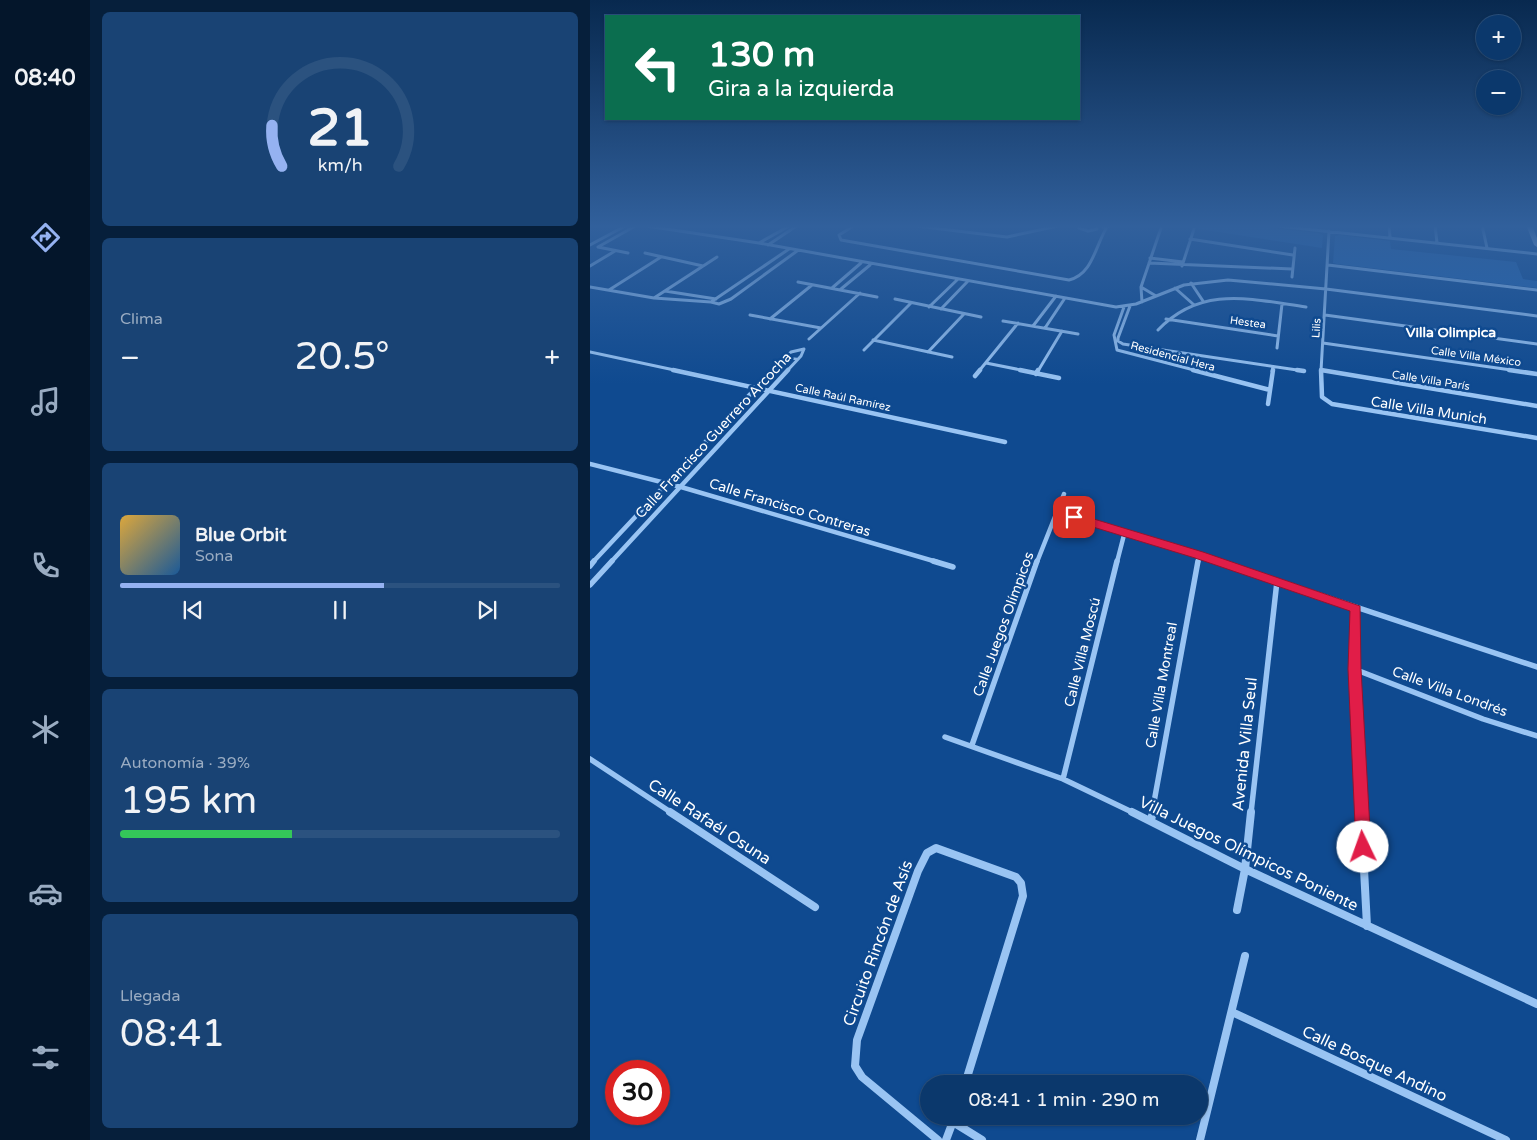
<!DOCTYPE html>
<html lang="es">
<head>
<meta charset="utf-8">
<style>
  body { margin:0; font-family:"Varela Round",sans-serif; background:#194374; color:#f1f3f6; height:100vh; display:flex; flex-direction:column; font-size:19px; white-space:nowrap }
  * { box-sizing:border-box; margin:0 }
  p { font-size:16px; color:#9aacc2 }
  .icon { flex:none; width:28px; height:28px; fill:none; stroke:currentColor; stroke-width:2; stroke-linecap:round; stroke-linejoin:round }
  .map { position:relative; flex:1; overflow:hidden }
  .drawer { display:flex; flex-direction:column; gap:12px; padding:12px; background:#061f3b; width:500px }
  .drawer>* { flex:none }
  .guide { position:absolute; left:15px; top:15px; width:475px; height:105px; border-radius:0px; box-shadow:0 1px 4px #0004,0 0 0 1px #2b527f; background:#0b6e4f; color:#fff; overflow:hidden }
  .buttons { position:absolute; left:886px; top:15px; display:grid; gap:10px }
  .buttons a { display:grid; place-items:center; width:45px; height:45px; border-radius:50%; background:#0b386c; box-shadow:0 1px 4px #0004,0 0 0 1px #2b527f; font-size:25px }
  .speed { position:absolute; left:15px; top:1060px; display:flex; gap:10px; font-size:25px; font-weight:700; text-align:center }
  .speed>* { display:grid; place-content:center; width:65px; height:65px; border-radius:50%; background:#0b386c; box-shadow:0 1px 4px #0004,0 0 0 1px #2b527f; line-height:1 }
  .speed .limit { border:8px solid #d22; background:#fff; color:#111 }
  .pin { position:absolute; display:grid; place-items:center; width:42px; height:42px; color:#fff; margin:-21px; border-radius:10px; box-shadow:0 2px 8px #0006 }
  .me { position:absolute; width:55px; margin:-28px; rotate:357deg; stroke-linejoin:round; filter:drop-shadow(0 0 4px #0008) }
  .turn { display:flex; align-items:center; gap:18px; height:105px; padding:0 20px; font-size:22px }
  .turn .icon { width:65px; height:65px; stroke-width:2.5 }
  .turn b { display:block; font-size:35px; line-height:42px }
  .big { font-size:38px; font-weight:600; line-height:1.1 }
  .drawer .widget { flex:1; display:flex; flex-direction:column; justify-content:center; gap:8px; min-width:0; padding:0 18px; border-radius:8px; background:#194374 }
  .drawer .dial { align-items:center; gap:0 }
  .dial svg { height:130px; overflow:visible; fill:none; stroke:#2b527f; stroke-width:7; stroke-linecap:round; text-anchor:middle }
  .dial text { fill:#f1f3f6; stroke:none }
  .song { display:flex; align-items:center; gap:15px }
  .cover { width:60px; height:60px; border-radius:8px; background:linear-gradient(135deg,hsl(40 70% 55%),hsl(210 70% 35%)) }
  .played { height:5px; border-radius:2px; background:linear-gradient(90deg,#95b2f1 60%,#2b527f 60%) }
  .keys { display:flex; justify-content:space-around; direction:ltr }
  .heat { display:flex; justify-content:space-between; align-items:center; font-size:28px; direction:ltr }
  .charge { height:8px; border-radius:4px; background:linear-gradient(90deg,#34c759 39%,#2b527f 0) }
  .trip { position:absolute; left:330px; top:1075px; width:288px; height:50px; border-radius:25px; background:#0b386c; box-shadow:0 1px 4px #0004,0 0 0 1px #2b527f; font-weight:600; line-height:50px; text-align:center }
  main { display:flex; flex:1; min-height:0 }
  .menu { display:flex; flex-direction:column; width:90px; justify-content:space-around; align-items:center; background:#04162b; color:#9aacc2 }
  .menu .icon { width:35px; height:35px }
  .menu .selected { color:#95b2f1 }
  .menu b { font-size:22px; color:#f1f3f6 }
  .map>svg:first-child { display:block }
  .green { fill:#2164b0 }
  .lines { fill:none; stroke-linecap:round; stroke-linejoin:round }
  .lane { stroke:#99c4f3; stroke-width:2.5 }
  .street-far3 { stroke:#99c4f3; stroke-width:3 }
  .street-far2 { stroke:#99c4f3; stroke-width:4.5 }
  .street-far1 { stroke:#99c4f3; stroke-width:5.5 }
  .street { stroke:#99c4f3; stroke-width:8 }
  .secondary { fill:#c9e0fd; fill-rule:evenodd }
  .route { fill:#e11d48; stroke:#92132f }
  .labels { text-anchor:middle; stroke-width:5; stroke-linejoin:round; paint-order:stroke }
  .far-street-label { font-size:11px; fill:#fff; stroke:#0f4a90 }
  .far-quarter-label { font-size:14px; font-weight:bold; fill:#fff; stroke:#0f4a90 }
  .street-label { font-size:14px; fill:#fff; stroke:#0f4a90 }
  .near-street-label { font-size:16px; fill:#fff; stroke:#0f4a90 }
</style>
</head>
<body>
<main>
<nav class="menu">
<b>08:40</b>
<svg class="icon selected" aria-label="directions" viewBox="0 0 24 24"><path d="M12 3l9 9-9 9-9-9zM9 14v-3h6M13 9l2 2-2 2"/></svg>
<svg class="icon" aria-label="music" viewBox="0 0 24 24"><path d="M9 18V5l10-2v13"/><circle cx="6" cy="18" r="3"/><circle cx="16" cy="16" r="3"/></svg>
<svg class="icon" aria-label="phone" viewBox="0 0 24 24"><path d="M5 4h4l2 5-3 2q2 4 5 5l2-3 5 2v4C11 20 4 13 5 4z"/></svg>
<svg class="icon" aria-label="climate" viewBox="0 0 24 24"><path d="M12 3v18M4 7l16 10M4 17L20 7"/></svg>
<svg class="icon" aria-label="car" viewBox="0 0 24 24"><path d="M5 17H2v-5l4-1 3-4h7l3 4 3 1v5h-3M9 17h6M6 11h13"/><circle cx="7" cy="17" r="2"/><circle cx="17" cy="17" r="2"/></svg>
<svg class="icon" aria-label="filters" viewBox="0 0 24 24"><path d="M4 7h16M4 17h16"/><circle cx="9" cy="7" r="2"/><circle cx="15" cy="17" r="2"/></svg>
</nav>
<section class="drawer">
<div class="widget dial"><svg viewBox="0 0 100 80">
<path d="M14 69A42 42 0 1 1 86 69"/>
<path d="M14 69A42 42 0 0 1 8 44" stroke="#95b2f1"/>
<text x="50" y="56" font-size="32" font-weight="700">21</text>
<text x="50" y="72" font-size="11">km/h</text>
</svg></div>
<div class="widget"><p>Clima</p>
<div class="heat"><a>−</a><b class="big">20.5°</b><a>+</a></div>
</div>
<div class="widget">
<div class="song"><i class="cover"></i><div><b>Blue Orbit</b><p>Sona</p></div></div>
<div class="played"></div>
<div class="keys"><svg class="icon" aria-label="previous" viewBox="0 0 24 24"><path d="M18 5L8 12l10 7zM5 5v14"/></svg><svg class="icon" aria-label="pause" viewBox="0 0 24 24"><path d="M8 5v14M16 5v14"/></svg><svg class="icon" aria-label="next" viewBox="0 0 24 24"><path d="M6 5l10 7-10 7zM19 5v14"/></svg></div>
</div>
<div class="widget"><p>Autonomía · 39%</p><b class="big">195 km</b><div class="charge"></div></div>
<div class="widget"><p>Llegada</p><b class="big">08:41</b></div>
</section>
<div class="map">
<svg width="947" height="1140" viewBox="0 0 947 1140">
  <rect width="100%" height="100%" fill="#0f4a90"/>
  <path class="green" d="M 583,225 L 651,225 L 728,233 L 733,235 L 732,248 Z
    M 749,235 L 800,241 L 801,249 L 926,262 L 933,279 L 947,281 L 947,288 L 747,264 L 743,263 L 745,236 Z"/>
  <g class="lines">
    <path class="lane" d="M 196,358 L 207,359"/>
    <path class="street-far3" d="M 50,225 L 169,243 L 526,307 L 546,304 L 594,285 L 638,280 L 736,289 L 947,316
      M 265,225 L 249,235 L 251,240 L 479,280 C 503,274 505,246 517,227
      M 318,225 L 417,237 L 468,226 L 489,225
      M 490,225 L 489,228 L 498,231 L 507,229 L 507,225
      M 678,225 L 947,254
      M 799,225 L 800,237
      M 845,225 L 847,243
      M 892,225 L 897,248
      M 513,227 L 530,225
      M 600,239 L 703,255
      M 169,243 L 201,225
      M 0,245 L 37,225
      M 178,245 L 208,225
      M 8,247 L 47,225
      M 8,247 L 38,253
      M 199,249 L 121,302 L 129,304 L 141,299 L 207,251
      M 55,253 L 113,266
      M 560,258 L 593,262
      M 559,263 L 702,269
      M 738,265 L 947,290
      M 0,266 L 25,251
      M 592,266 L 604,229
      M 702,277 L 705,248
      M 208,282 L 287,297
      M 601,283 L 613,301
      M 0,287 L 64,298 L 121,302
      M 551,287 L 566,296
      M 242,288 L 271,263
      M 585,288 L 603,304
      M 251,289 L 280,265
      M 19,290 L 71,257
      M 75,291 L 126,299
      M 64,298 L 127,257
      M 305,299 L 391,317
      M 552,302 L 551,287 L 572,225
      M 540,306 L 528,338 L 528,341 L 533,344 L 714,371
      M 339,307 L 368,279
      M 534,307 L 524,335 L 527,350 L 608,371
      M 351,309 L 378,281
      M 160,315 L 231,328
      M 735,315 L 947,344
      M 180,319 L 222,285
      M 576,319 L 688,336
      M 413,321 L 488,334
      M 443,326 L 466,296
      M 455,328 L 475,298
      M 568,330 C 611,285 660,299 716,307
      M 219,339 L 270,293
      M 283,340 L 362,357
      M 733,343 L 928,371
      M 687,348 L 692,304
      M 274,350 L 321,303
      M 0,352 L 89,371
      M 338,352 L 374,314
      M 396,363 L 436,371
      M 731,370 L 738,371
      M 182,371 L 201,352 L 214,349 L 211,356 L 197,371
      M 389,371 L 428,323
      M 448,371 L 472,331
      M 682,371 L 683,367
      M 731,371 L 739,231"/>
    <path class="street-far2" d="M 83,370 L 415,442
      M 430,370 L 469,378
      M 603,370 L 680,390
      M 707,370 L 714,371
      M 731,370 L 732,397 L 742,404 L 947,438
      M 731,370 L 947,406
      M 919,370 L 947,374
      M 446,374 L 448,370
      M 385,376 L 390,370
      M 678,404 L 683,370
      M 0,464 L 91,487 L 347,562
      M 467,512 L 631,562
      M 3,562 L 183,370
      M 21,562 L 198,370
      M 447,562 L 474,494
      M 527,562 L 535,531
      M 608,562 L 609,555"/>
    <path class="street-far1" d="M 343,561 L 363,567
      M 627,561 L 947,667
      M 0,566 L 4,561
      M 0,585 L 22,561
      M 766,609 L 764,669 L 771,813
      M 764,669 L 893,719 L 947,736
      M 355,737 L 473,779 L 544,813
      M 382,745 L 447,561
      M 0,759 L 82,813
      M 473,779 L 527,561
      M 562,813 L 608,561
      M 661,813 L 687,581"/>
    <path class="street" d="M 80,812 L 225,907
      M 542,812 L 655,869 L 947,1004
      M 771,812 L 777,926
      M 561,820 L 563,812
      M 647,910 L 655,869 L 661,812
      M 642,1012 L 916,1140
      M 363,1122 L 392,1140
      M 348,1140 L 272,1077 L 265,1066 L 267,1040 L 328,871 L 337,853 L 346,848 L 426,877 L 431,883 L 433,896 L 375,1084
      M 356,1140 L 365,1116
      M 610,1140 L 655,956"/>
    <path class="secondary" d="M 936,225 L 942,225 L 947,238 L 947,247 L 944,245 Z"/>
  </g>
  <linearGradient id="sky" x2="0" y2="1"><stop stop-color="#08294f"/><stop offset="0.59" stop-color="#31609c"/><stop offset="1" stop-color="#31609c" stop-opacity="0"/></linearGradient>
  <rect width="947" height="384" fill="url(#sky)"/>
  <path class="route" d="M 484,513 L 613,552 L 770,606 L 771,669 L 781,847 L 779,852 L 773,854 L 768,852 L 766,847 L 758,669 L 760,611 L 605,558 L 480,520 L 480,514 Z"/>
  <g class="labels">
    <g class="far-street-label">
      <text transform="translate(658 322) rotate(8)" y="4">Hestea</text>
      <text transform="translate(726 328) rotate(-86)" y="4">Lilis</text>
      <text transform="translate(583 356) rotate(15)" y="4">Residencial Hera</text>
      <text transform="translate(886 356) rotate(8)" y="4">Calle Villa México</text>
      <text transform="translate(841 380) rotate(9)" y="4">Calle Villa París</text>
      <text transform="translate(253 397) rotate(12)" y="4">Calle Raúl Ramírez</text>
    </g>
    <g class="far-quarter-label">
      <text x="861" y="337">Villa Olimpica</text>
    </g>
    <g class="street-label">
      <text transform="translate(839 410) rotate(9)" y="5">Calle Villa Munich</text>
      <text transform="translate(123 435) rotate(-47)" y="5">Calle Francisco Guerrero Arcocha</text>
      <text transform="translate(200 507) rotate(17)" y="5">Calle Francisco Contreras</text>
      <text transform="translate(413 624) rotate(-70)" y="5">Calle Juegos Olímpicos</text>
      <text transform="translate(492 652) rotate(-76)" y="5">Calle Villa Moscú</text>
      <text transform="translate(571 685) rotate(-80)" y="5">Calle Villa Montreal</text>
      <text transform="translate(860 691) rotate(20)" y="5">Calle Villa Londrés</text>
    </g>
    <g class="near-street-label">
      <text transform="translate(654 744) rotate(-84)" y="6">Avenida Villa Seul</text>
      <text transform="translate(120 821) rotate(33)" y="6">Calle Rafaél Osuna</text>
      <text transform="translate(659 853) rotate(26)" y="6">Villa Juegos Olímpicos Poniente</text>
      <text transform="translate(287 943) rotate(-70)" y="6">Circuito Rincón de Asís</text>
      <text transform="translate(785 1063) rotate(25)" y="6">Calle Bosque Andino</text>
    </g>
  </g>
</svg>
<div class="buttons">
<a>+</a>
<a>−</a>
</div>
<div class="speed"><div class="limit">30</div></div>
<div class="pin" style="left:484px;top:517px;background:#d93025"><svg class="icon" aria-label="arrive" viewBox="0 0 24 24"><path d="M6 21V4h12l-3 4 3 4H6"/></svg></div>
<svg class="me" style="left:773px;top:847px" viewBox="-20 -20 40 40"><circle r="19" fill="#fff"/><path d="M0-13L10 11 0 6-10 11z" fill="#e11d48"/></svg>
<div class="trip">08:41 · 1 min · 290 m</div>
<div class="guide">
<div class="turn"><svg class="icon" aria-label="left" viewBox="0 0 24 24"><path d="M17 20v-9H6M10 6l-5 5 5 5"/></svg><div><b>130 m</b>Gira a la izquierda</div></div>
</div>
</div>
</main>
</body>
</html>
